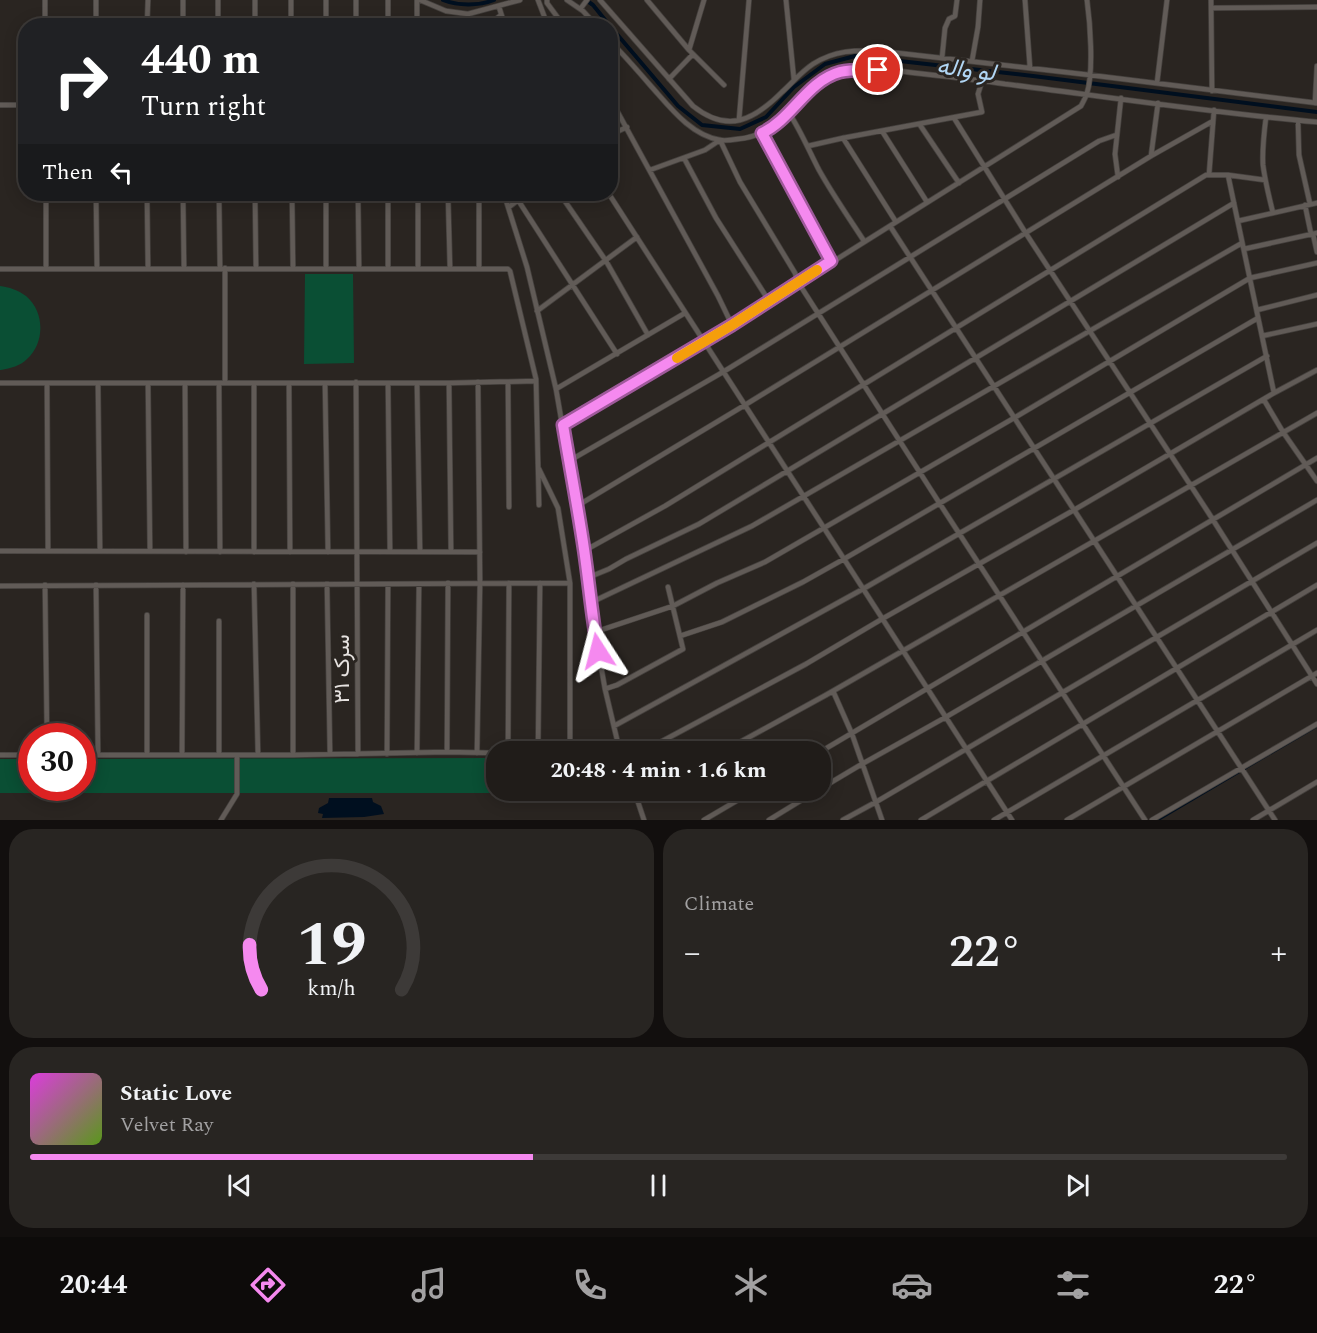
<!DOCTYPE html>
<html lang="en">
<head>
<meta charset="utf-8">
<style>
  body { margin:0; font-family:Spectral,Vazirmatn,serif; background:#282522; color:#f1f3f6; height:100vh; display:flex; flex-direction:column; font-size:22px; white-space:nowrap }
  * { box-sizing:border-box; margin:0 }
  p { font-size:20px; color:#a2a1a2 }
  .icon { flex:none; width:33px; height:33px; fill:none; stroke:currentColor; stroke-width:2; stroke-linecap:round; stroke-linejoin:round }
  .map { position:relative; height:820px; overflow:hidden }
  .details { display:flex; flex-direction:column; gap:9px; padding:9px; background:#120f0e; flex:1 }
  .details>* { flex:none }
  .hud { position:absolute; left:18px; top:18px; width:600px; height:183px; border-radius:24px; box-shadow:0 3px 15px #0003,0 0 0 2px #3d3a38; background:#202124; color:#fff; overflow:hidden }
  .speed { position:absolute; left:18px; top:723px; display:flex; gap:12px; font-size:30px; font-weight:700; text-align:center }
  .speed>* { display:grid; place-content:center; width:78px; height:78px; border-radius:50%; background:#201c19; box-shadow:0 3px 15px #0003,0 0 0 2px #3d3a38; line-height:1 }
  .speed .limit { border:9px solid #d22; background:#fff; color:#111 }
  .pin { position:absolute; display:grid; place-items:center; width:51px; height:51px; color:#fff; margin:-26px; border:3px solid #fff; border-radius:50%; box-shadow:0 2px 6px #0007 }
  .me { position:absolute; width:66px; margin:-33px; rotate:351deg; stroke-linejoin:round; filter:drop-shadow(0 0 4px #0008) }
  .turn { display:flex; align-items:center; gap:21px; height:126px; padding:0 24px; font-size:27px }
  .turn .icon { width:78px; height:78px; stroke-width:2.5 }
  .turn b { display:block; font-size:42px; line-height:51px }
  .then { display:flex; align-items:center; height:57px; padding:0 24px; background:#0003; gap:12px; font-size:22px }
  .big { font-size:45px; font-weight:700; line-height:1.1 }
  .details .tile { flex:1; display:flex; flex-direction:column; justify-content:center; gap:9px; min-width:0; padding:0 21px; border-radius:24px; background:#282522 }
  .details .dial { align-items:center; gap:0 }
  .dial svg { height:156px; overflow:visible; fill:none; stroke:#3d3a38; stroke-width:7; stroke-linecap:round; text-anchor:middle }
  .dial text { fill:#f1f3f6; stroke:none }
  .song { display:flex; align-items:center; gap:18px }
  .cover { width:72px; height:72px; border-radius:9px; background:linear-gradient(135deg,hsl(300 70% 55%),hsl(90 70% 35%)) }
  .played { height:6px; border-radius:3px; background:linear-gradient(90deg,#f589ef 40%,#3d3a38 40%) }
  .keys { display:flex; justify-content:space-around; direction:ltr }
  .heat { display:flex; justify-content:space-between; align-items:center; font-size:33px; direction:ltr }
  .details .tiles { flex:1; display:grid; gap:9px; grid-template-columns:1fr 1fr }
  .tile:last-child { grid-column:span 2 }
  .trip { position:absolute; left:486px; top:741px; width:345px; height:60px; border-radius:24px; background:#201c19; box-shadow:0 3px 15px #0003,0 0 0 2px #3d3a38; font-weight:700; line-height:60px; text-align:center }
  .dock { display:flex; height:96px; justify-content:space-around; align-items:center; background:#0d0b0a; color:#a2a1a2 }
  .dock .icon { width:42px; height:42px }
  .dock .selected { color:#f589ef }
  .dock b { font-size:27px; color:#f1f3f6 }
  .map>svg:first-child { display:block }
  .green { fill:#0a4f34 }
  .water { fill:#000f1f }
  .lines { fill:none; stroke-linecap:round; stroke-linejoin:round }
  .stream { stroke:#000f1f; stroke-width:1.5 }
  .canal { stroke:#000f1f; stroke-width:4 }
  .minor-casing { stroke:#45413e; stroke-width:6 }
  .minor { stroke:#615b57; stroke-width:4.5 }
  .route-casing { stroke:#9f599b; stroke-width:15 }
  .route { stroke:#f589ef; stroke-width:10 }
  .slow { stroke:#f59e0b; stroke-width:10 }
  .labels { text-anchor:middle; stroke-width:6; stroke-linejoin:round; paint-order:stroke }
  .street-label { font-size:22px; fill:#e6e2e0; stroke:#2a2521 }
  .water-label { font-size:24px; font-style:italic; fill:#b1d6f4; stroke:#2a2521 }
</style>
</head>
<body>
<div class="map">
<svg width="1317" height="820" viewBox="0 0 1317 820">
  <rect width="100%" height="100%" fill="#2a2521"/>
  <path class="green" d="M 305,274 L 353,274 L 354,363 L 304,364 Z
    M 0,286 C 9,287 18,290 26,296 C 45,312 45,343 27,359 C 20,366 11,368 1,370 L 0,370 Z
    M 496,758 L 496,790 L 537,791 L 538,793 L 0,793 L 0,759 L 31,759 L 32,788 L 82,788 L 83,759 Z"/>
  <path class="water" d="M 329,798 L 372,798 L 373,802 L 381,806 L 384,814 L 364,817 L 322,818 L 323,814 L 318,813 L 319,808 L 328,803 Z"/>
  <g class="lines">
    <path class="stream" d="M 491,0 L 492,1
      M 1245,769 L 1317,727
      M 1159,820 L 1240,772"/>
    <path class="canal" d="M 443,0 C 458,6 479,6 494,0
      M 586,0 L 593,5 L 610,26
      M 610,26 L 678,106 L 702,125 L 740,129 L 766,117 L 794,87 L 825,64 L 855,56 L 1033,76 L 1317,112"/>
    <g class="minor-casing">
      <path id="minor" d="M 45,0 L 45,26
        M 96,0 L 96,26
        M 183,0 L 183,26
        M 218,0 L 218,26
        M 255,0 L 255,26
        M 291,0 L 291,26
        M 326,0 L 326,26
        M 356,0 L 356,26
        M 417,0 L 417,26
        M 420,0 L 446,11 L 468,14 L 520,0
        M 538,0 L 548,26
        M 547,0 L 547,3 L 564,26
        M 567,0 L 583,11 L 597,26
        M 600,0 L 693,106 C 728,134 754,120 782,92 C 793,82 801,72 813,64 C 835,50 855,50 880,51 L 1090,75 L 1317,103
        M 647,0 L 689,50 L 724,85
        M 786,0 L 794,80
        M 1025,0 L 1030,68
        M 1211,0 L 1212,91
        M 499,7 L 505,26
        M 581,8 L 587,0
        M 1211,8 L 1317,7
        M 147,26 L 148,0
        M 388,26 L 388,0
        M 487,26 L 501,15
        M 610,41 C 624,55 637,70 650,85 C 669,106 690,135 720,140 C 725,141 732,140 738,139 C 790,135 802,76 851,71 C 876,68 900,71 924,74 C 951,77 978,80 1005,84 C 1109,97 1213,113 1317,122
        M 689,50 L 704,0
        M 942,58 L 945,28 L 949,19 L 955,16 L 957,0
        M 972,61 L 978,27 L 980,0
        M 669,79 L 693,54
        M 1157,83 L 1167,0
        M 610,98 L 718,296 L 732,325
        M 1315,103 L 1317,66
        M 0,105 L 26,105
        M 789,113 C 801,131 809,151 819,170 C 833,195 849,218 864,241
        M 1266,117 C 1264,133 1262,149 1263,165 C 1265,181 1269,197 1273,213
        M 954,118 L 1025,232 L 1208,512 L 1317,684
        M 739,120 L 749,0
        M 1298,121 L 1299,155 L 1310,204
        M 920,125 L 959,183
        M 882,131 L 927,202
        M 762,133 L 831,261
        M 610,135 L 627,127
        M 843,138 L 896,222
        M 808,146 L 843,138 L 982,112 L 978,94 L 982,81
        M 1151,156 L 1158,103
        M 684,158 L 716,218 L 769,301
        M 650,170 L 705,150 L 720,140 L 740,182 L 795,273 L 798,282 L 940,504 L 1145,820
        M 1209,175 L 1214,110
        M 1228,175 L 1274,393
        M 1118,177 L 1115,154 L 1121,98
        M 46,194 L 46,269
        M 96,194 L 97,269
        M 147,194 L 148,268
        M 183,194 L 184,268
        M 219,194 L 220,268
        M 255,194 L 256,268
        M 292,194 L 293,268
        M 326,194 L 326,268
        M 358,194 L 359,268
        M 418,194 L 418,268
        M 448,194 L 450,268
        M 479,194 L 479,268
        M 504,194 L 527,267 L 556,389 L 584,551 L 595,632 L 605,689 L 620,752
        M 560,194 L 606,261 L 648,335
        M 609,194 L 1012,820
        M 518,200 L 617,354
        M 1305,205 L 1311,234
        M 509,207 L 526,194
        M 1238,221 L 1317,203
        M 890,226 L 1275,820
        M 1313,234 L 1317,252
        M 1244,249 L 1317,233
        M 225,268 L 225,383
        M 388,268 L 388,194
        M 0,269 L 508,269 L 510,271 L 536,379 L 539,505
        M 1257,310 L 1317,295
        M 537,311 L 637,237
        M 1262,336 L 1317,324
        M 356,382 L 358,754
        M 508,382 L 509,507
        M 0,383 L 449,383 L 536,381
        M 47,383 L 48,551
        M 98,383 L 100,551
        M 148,383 L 150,551
        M 185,383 L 186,552
        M 219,383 L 220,552
        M 289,383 L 290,552
        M 325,383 L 328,552
        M 388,383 L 390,552
        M 417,383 L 420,552
        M 449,383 L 451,552
        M 556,389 L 685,313
        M 1264,400 L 1283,432 L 1317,481
        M 563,425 L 732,325 L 1081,106 C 1083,102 1086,97 1087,93 C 1094,71 1090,22 1087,0
        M 569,461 L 723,372 L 1099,141 L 1116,135
        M 539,469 L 558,508 L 570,583 L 570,752
        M 577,506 L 745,405 L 1151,156 L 1213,121
        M 0,551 L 480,552
        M 584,551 L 665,506 L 1206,175 L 1228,175 L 1265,180
        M 254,552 L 254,383
        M 587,578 L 609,569 L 626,559 L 699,524 L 1234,203
        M 254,584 L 258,755
        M 293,584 L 293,755
        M 327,584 L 330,754
        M 45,585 L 47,736
        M 96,585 L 98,755
        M 0,586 L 570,583
        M 592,602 L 752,526 L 1242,243
        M 219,621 L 219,755
        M 595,632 L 673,606 L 717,583 L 765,562 L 1014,418 L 1250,278 L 1317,263
        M 680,636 L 722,622 L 803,582 L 844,559 L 1258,318
        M 605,689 L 617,685 L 683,649 L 668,587
        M 833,691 L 852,734 L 882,820
        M 614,726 L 863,589 L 1267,356
        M 447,752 L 448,583
        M 508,752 L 509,583
        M 538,752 L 540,583
        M 642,752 L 806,664 L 882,619 L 1074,510 L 1274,393 L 1317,370
        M 722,752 L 826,695 L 1317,413
        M 820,752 L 1317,458
        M 417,753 L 419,584
        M 477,753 L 480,583 L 478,382
        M 387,754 L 388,584
        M 0,755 L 32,755
        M 82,755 L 293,755 L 447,752 L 496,753
        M 147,755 L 147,615
        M 182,755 L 183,585
        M 820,789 L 862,764 L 946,717 L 1317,500
        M 634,790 L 644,820
        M 637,798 L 651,790
        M 221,820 L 237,794 L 237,755
        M 704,820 L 755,790
        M 769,820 L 818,790
        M 843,820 L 876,802 L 1317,543
        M 921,820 L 1317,585
        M 994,820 L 1317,630
        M 1067,820 L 1317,673
        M 1152,820 L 1317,724
        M 1253,820 L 1317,782"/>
    </g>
    <use href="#minor" class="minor"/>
  </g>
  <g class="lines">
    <g class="route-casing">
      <path id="route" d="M 598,651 C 592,617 589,583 584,549 C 578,508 570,467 563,425 L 732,325 L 831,261 L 762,133 C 792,119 807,81 840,72 C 852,69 866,70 878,70"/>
    </g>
    <use href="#route" class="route"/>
    <path class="slow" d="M 677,358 L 732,325 L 817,270"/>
  </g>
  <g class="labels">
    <g class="street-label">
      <text transform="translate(341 669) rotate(-90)" y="8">سرک ۳۱</text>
    </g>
    <g class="water-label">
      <text transform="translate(966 69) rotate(7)" y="8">لو واله</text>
    </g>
  </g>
</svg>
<div class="speed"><div class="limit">30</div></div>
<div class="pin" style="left:878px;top:70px;background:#d93025"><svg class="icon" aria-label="arrive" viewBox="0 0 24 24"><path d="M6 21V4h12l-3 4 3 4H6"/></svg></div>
<svg class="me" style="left:598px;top:651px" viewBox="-20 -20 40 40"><path d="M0-17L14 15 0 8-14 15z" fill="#f589ef" stroke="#fff" stroke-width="4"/></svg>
<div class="trip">20:48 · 4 min · 1.6 km</div>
<div class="hud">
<div class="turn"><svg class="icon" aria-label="right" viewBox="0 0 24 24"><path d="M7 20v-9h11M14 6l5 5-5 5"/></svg><div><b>440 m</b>Turn right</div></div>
<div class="then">Then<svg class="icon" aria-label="left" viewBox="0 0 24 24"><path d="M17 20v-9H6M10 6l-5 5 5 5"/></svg></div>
</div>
</div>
<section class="details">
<div class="tiles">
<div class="tile dial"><svg viewBox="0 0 100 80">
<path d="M14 69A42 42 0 1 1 86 69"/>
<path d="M14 69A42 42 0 0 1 8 46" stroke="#f589ef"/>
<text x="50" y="56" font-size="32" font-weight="700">19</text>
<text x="50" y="72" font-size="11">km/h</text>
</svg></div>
<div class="tile"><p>Climate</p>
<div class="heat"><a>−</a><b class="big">22°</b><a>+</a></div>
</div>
<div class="tile">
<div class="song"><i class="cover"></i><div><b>Static Love</b><p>Velvet Ray</p></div></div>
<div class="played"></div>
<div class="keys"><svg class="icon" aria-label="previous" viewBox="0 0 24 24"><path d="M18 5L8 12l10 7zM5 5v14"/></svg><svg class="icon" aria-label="pause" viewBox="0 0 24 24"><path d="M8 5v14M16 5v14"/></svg><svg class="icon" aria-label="next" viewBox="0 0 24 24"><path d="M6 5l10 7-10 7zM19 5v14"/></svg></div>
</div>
</div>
</section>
<nav class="dock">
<b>20:44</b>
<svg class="icon selected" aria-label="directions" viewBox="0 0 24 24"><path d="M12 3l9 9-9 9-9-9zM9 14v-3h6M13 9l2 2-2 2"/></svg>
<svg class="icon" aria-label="music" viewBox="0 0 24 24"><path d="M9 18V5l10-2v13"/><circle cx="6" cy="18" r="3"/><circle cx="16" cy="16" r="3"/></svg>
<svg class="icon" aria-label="phone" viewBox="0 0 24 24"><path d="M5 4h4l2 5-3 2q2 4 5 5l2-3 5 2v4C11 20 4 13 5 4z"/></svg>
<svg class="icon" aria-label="climate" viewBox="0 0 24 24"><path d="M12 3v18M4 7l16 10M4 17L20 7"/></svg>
<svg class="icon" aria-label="car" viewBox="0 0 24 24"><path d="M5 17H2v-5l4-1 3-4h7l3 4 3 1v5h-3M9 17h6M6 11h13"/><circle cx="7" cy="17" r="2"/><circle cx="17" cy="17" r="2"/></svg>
<svg class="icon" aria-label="filters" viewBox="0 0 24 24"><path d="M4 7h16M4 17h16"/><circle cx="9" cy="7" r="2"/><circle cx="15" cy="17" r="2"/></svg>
<b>22°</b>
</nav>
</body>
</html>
